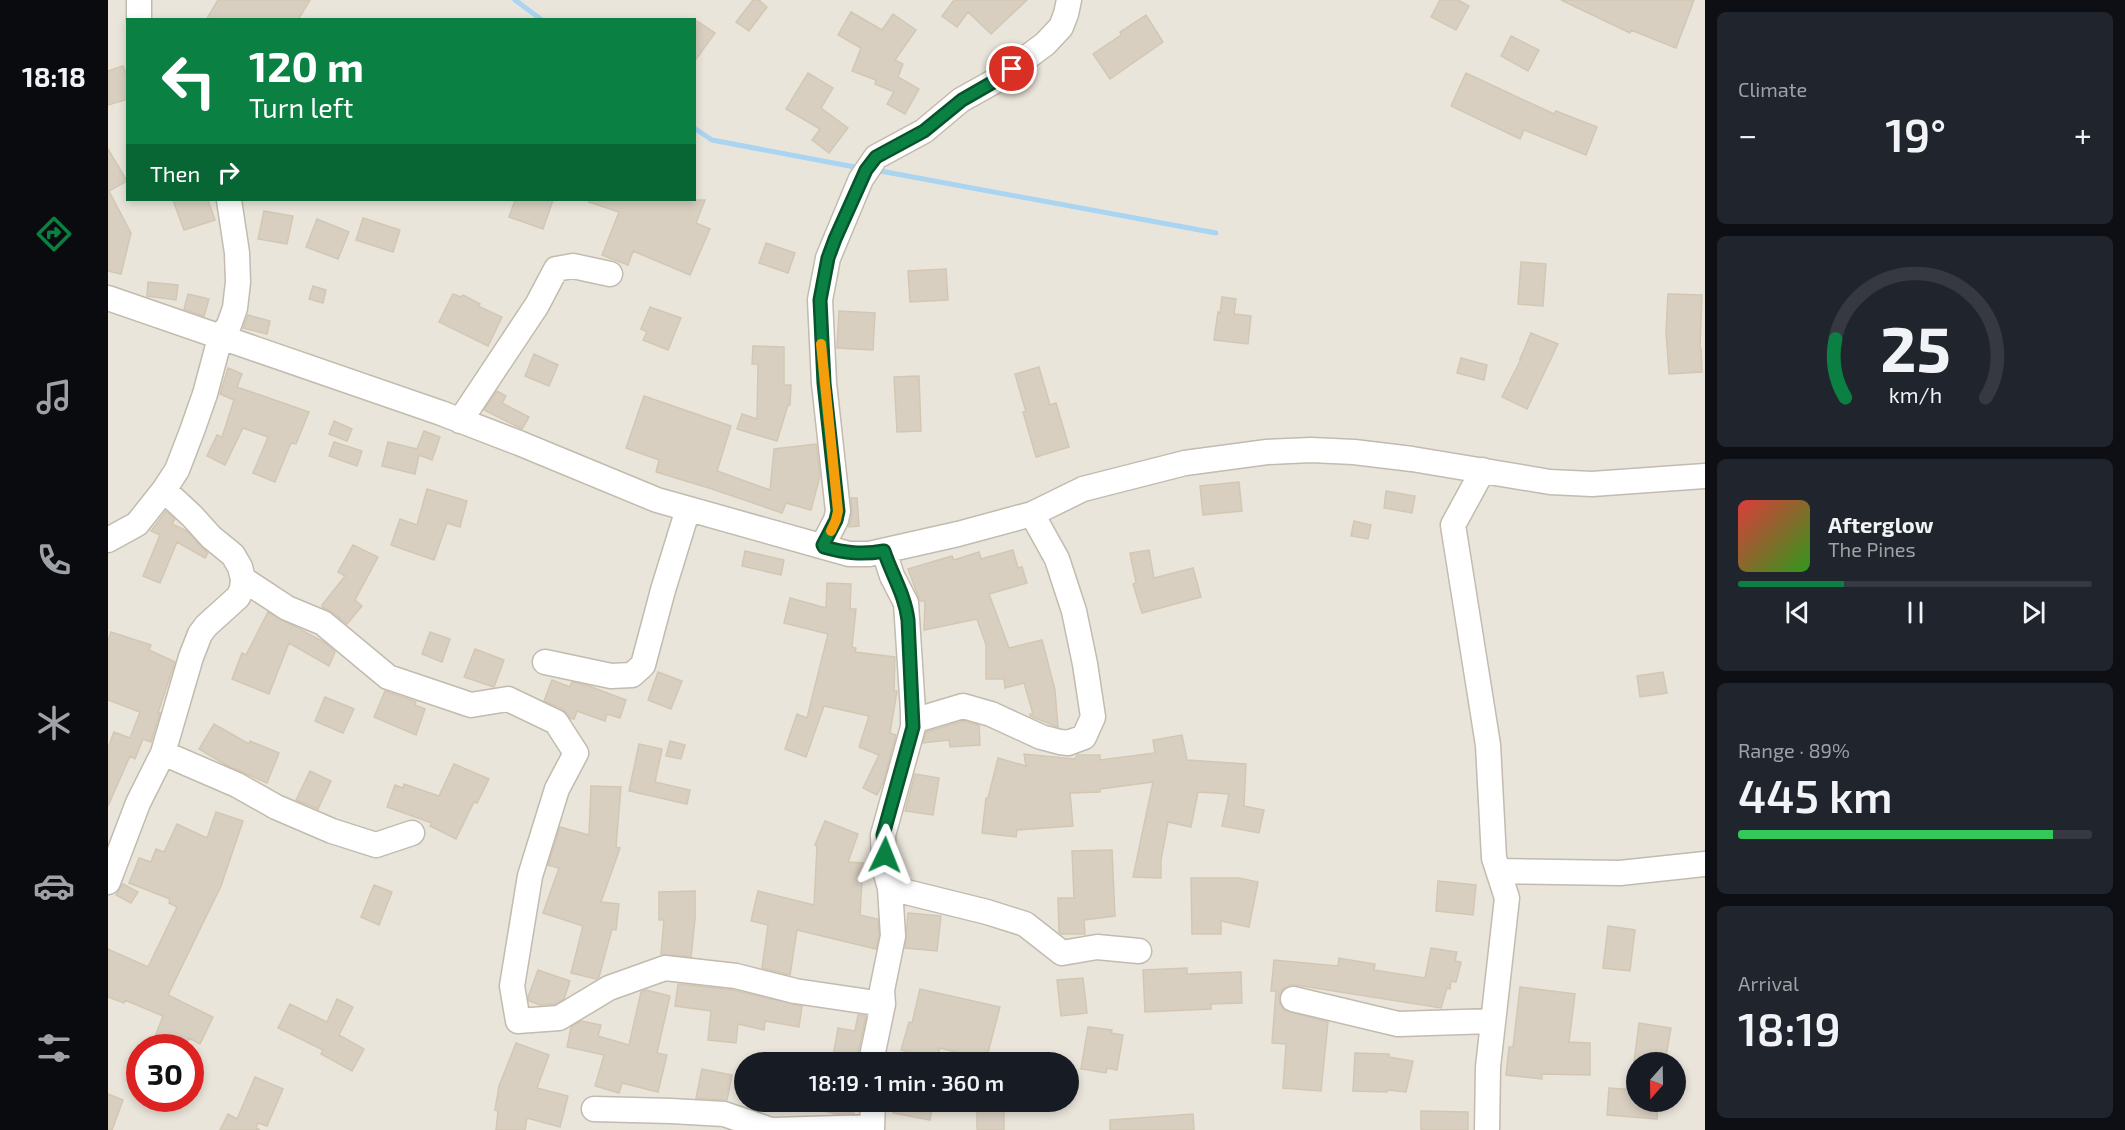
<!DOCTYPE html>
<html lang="en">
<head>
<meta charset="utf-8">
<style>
  body { margin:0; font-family:"Exo 2",sans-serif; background:#20242c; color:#f1f3f6; height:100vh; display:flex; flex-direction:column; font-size:22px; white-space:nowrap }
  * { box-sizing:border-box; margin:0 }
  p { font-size:20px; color:#9ea1a6 }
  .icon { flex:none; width:33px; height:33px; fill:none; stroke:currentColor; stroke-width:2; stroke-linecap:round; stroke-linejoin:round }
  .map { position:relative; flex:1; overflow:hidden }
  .drawer { display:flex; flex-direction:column; gap:12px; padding:12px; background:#0d0f14; width:420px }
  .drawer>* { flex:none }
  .hud { position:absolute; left:18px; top:18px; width:570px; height:183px; border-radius:0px; box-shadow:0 3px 9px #0003; background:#0b8043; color:#fff; overflow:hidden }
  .needle { width:39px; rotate:200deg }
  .tools { position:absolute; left:1518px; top:1052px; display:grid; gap:12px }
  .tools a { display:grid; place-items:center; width:60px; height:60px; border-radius:50%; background:#171b24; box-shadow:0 3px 9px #0003; font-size:30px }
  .speed { position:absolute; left:18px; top:1034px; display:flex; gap:12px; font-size:30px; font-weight:700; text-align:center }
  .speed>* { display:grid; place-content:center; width:78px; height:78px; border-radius:50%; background:#171b24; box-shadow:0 3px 9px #0003; line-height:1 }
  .speed .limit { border:9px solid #d22; background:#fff; color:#111 }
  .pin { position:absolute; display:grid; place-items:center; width:51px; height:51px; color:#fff; margin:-26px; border:3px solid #fff; border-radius:50%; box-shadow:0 2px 6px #0007 }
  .me { position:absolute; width:66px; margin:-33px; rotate:2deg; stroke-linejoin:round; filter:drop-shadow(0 0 4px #0008) }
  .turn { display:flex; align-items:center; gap:21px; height:126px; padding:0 24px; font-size:27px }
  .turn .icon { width:78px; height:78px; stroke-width:2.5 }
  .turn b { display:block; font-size:42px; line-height:51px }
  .then { display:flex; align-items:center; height:57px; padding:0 24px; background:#0003; gap:12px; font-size:22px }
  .big { font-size:45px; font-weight:600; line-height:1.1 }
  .drawer .widget { flex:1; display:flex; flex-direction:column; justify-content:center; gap:9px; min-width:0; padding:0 21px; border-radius:9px; background:#20242c }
  .drawer .dial { align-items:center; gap:0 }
  .dial svg { height:156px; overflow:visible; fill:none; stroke:#363941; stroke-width:7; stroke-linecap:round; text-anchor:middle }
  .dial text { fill:#f1f3f6; stroke:none }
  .song { display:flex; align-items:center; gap:18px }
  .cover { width:72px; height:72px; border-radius:9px; background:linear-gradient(135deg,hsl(0 70% 55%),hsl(110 70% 35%)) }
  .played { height:6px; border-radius:3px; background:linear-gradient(90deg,#0b8043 30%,#363941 30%) }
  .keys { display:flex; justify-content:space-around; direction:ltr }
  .heat { display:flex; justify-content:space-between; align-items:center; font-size:33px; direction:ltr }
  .charge { height:9px; border-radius:4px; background:linear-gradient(90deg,#34c759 89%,#363941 0) }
  .trip { position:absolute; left:626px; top:1052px; width:345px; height:60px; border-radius:30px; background:#171b24; box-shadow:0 3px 9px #0003; font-weight:600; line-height:60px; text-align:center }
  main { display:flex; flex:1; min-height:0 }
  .tabs { display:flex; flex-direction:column; width:108px; justify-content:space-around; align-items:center; background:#090b0e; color:#9ea1a6 }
  .tabs .icon { width:42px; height:42px }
  .tabs .on { color:#0b8043 }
  .tabs b { font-size:27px; color:#f1f3f6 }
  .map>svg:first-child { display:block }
  .residential { fill:#eae5da; fill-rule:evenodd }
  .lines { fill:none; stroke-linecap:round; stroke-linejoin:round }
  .stream { stroke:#a9d4f2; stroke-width:5 }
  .building { fill:#d8cfc1; stroke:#d3c7b4; stroke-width:1.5 }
  .minor-casing { stroke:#c2bbae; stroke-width:27 }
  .minor { stroke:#fff; stroke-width:24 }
  .route-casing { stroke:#07532c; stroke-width:15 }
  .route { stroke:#0b8043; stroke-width:10 }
  .slow { stroke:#f59e0b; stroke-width:10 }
</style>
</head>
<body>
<main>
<nav class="tabs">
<b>18:18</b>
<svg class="icon on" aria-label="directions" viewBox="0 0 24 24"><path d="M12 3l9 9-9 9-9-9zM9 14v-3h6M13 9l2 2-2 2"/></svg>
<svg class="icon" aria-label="music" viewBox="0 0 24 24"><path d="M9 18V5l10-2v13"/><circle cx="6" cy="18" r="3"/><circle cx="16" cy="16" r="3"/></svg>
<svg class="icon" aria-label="phone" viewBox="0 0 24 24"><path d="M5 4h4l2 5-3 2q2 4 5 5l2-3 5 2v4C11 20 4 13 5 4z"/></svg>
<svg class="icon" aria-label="climate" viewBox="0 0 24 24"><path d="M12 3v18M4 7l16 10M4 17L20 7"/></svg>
<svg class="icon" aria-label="car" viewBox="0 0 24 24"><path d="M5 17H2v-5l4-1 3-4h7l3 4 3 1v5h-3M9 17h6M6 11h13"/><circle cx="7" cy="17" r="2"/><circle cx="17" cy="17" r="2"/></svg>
<svg class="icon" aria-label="filters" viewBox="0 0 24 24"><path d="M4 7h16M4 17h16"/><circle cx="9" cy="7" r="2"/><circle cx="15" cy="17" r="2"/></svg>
</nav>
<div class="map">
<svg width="1597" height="1130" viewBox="0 0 1597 1130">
  <rect width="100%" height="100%" fill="#f6f3ec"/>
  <path class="residential" d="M 0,0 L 1597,0 L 1597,1130 L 0,1130 ZM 20,20 L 586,20 L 586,200 L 20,200 ZM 32,1047 L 82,1047 L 82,1098 L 32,1098 ZM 636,1062 L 960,1062 L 960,1101 L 636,1101 ZM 1528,1062 L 1568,1062 L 1568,1101 L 1528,1101 Z"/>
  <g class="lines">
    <path class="stream" d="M 407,0 L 434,20
      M 586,128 L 604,140 L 752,168
      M 767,170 L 1108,233"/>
  </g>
  <path class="building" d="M 110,0 L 202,0 L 190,20 L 98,20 Z
    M 645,0 L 651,0 L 659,7 L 641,31 L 628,22 Z
    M 846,0 L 919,0 L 883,34 L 860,12 L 849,27 L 834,16 Z
    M 1332,0 L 1350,0 L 1361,6 L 1348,30 L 1323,17 Z
    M 1453,0 L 1586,0 L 1568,48 L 1523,30 L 1522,33 Z
    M 743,12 L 774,30 L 785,14 L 808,30 L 787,60 L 795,64 L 790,77 L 811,89 L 797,114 L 779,104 L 786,92 L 767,84 L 768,80 L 744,71 L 753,48 L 730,35 Z
    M 1038,15 L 1055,42 L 1002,79 L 985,54 L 1013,35 L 1012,32 Z
    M 586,19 L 607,33 L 586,62 Z
    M 1403,36 L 1431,50 L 1420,71 L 1393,56 Z
    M 15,66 L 20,79 L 20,99 L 0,105 L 0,71 Z
    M 700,73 L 725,88 L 713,108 L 740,128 L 721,153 L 704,140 L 712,129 L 678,109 Z
    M 1358,73 L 1446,114 L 1448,111 L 1489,127 L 1478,155 L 1416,130 L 1412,139 L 1343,106 Z
    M 0,149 L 19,181 L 1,191 L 23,233 L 13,274 L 0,271 Z
    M 65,200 L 100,200 L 107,220 L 76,230 Z
    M 407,200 L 445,200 L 435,229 L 401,217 Z
    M 482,200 L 597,200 L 588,223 L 602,229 L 582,275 L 525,251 L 520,265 L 494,255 L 511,212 L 481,202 Z
    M 156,211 L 185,216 L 179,244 L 150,239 Z
    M 255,218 L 292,230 L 285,252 L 248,240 Z
    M 209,219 L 241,232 L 230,259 L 198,247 Z
    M 658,243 L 687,253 L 680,273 L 651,263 Z
    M 1413,262 L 1438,264 L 1435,306 L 1410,304 Z
    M 838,269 L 840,300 L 802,302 L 800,271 Z
    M 40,282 L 70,285 L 68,300 L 39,296 Z
    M 205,286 L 218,290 L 215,303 L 201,299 Z
    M 80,294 L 101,299 L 96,316 L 76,309 Z
    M 345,294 L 353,297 L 355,295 L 372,304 L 370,306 L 394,317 L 380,346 L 331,322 Z
    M 1560,294 L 1594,295 L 1592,348 L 1593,348 L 1594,372 L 1561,374 L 1558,332 Z
    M 1114,297 L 1128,299 L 1126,314 L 1143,316 L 1140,344 L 1106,340 L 1110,312 L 1112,313 Z
    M 542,307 L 573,318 L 560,350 L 535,340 L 539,332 L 533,329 Z
    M 731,311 L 767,313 L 765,350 L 729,348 Z
    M 140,315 L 162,321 L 159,334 L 135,328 Z
    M 1423,333 L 1450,344 L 1419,409 L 1394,397 L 1413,359 L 1412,359 Z
    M 645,346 L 676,347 L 676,385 L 683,385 L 682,405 L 680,405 L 669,441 L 629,429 L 634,414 L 649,419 L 650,364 L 644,364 Z
    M 426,354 L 450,365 L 441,386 L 417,376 Z
    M 1353,358 L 1379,365 L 1376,380 L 1349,373 Z
    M 931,367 L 942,405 L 948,403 L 961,447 L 928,457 L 915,412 L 918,412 L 907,374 Z
    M 120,368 L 134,374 L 129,387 L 201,412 L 188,444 L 183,443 L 167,482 L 145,473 L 160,437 L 135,428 L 117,465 L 99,456 L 109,435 L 114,437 L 126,400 L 112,394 Z
    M 811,376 L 813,431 L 789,432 L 786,377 Z
    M 389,391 L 398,396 L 394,403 L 421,417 L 414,429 L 376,410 Z
    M 536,396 L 623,426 L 609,471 L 662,490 L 666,449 L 708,444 L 712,476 L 703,510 L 678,503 L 674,513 L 604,489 L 548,472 L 551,460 L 518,448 Z
    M 226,421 L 244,429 L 239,441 L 221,434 Z
    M 316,431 L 332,437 L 324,460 L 311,455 L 307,474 L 274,466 L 280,442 L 309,449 Z
    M 226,442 L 254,451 L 249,466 L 221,456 Z
    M 1131,482 L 1134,511 L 1095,515 L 1092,486 Z
    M 319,489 L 359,501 L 352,527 L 339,523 L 326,560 L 283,545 L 292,519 L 309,525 Z
    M 1278,491 L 1307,496 L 1304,513 L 1276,508 Z
    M 743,498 L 749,498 L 751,526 L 741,527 L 744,514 Z
    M 58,511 L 67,519 L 64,524 L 79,531 L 100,553 L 97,558 L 69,542 L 52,583 L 35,576 L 52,535 L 43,531 Z
    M 1246,521 L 1263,525 L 1260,539 L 1243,536 Z
    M 245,545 L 270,557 L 247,600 L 254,606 L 239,624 L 224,612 L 214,607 L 214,605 L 237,576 L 230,572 Z
    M 905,550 L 910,568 L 914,567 L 919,583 L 881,594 L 901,648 L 934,640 L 947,690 L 950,727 L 922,716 L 922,714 L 925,714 L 916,683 L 897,688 L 896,679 L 878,679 L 878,645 L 869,619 L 816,630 L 817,601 L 812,601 L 800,569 L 844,556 L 846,560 L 871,552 L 873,559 Z
    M 1041,550 L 1046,578 L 1085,568 L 1093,597 L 1034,613 L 1025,584 L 1028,583 L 1022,553 Z
    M 637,551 L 676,560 L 673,575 L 634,566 Z
    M 719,583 L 743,584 L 742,609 L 748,609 L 744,647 L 748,648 L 747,652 L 787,657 L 786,691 L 789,691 L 782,733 L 788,735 L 775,783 L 769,795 L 755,788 L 771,755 L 751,747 L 761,716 L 716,706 L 698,757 L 677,749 L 689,714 L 699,718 L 720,634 L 676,623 L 682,598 L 718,608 Z
    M 160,612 L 216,642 L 227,652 L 221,666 L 181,643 L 161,694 L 124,679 L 134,653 L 138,655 Z
    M 3,632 L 43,645 L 41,650 L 67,662 L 50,713 L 52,713 L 43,742 L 35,739 L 27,759 L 22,756 L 0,806 L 0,748 L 6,732 L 22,738 L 32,712 L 0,700 L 0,640 Z
    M 322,632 L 342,639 L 334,662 L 314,654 Z
    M 367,649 L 396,660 L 386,687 L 356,677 Z
    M 550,672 L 574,681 L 563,709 L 540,700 Z
    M 1555,672 L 1559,693 L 1532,697 L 1529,676 Z
    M 444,680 L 462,687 L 464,682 L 481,686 L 518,700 L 512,718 L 499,714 L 497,721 L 469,711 L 466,719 L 462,718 L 455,709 L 436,701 Z
    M 277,691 L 308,702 L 307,705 L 317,709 L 308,735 L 266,717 Z
    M 217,697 L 246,709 L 235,733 L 207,721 Z
    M 855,721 L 871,725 L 872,745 L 842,747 L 841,740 L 815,743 L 818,732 Z
    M 106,724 L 141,744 L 142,741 L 171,753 L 159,783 L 118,765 L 91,749 Z
    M 1074,735 L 1079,760 L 1138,764 L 1136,806 L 1156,810 L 1151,833 L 1114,826 L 1121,794 L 1090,792 L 1083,827 L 1060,822 L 1053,860 L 1053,878 L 1025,877 L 1045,782 L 992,789 L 992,792 L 962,793 L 965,826 L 909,830 L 908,837 L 874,833 L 878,798 L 880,798 L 890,758 L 918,766 L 916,754 L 967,759 L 969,755 L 992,755 L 992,760 L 1047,753 L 1045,740 Z
    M 562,741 L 577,745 L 573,759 L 558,756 Z
    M 531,744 L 554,749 L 547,782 L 582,790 L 579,804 L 521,791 Z
    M 346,764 L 381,779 L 369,803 L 366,802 L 348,839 L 322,826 L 324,823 L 279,807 L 287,785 L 295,788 L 296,784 L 331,796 Z
    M 202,771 L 223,781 L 210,809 L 188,800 Z
    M 807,774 L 831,778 L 825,815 L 797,811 Z
    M 483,786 L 513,787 L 508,847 L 512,848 L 493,902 L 511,904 L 508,930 L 504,929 L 491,977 L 488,979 L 463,973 L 475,926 L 435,913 L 451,868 L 440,865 L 452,827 L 481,835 Z
    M 108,812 L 135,821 L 113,886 L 60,995 L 105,1017 L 92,1044 L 81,1038 L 77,1047 L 43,1047 L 55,1016 L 17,1000 L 16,1003 L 0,997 L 0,949 L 40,967 L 69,907 L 61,903 L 62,899 L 21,883 L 31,858 L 43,862 L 48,849 L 56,852 L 69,824 L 99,838 Z
    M 717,821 L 750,834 L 740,862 L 755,863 L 752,915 L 770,919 L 771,935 L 768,949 L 689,930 L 682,975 L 654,968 L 660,925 L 643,921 L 650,891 L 706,905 L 709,846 L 707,845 Z
    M 1004,850 L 1007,916 L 976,920 L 977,934 L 953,934 L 951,932 L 950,898 L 966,898 L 964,851 Z
    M 1083,878 L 1131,878 L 1150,882 L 1141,927 L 1113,921 L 1113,934 L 1084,934 Z
    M 1330,881 L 1368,885 L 1365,915 L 1328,911 Z
    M 15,884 L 30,892 L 23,903 L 8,895 Z
    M 266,885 L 284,892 L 271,925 L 253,917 Z
    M 587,891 L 587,919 L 583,957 L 553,954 L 556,920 L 551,920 L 551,892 Z
    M 800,913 L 833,916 L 829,951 L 797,948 Z
    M 1500,926 L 1527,930 L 1522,971 L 1495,968 Z
    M 1323,948 L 1349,952 L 1347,961 L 1353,962 L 1348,982 L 1343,981 L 1342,989 L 1339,988 L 1333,1008 L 1188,985 L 1182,985 L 1175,989 L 1171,995 L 1171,1002 L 1176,1010 L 1220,1022 L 1213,1091 L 1175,1088 L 1178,1044 L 1164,1043 L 1168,991 L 1163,991 L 1166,960 L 1230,966 L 1231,958 L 1267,964 L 1266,970 L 1317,978 Z
    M 1079,968 L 1079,974 L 1133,972 L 1134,1003 L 1103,1004 L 1103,1009 L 1037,1012 L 1035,970 Z
    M 430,970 L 462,981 L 456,999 L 447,1004 L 432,1005 L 421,1001 L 420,997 Z
    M 975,978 L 979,1013 L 953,1016 L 949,980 Z
    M 570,984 L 625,990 L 694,1006 L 691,1027 L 657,1021 L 656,1030 L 630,1024 L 628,1043 L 600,1040 L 603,1011 L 567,1006 Z
    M 1412,987 L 1467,994 L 1461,1042 L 1482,1043 L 1482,1075 L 1434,1074 L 1434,1079 L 1398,1075 L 1401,1047 L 1405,1047 Z
    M 812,989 L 892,1007 L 878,1060 L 832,1048 L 829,1060 L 793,1050 L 801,1022 L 804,1023 Z
    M 538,990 L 562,996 L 549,1053 L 559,1055 L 550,1092 L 514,1083 L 511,1093 L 487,1086 L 496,1055 L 459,1047 L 463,1027 L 473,1021 L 493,1025 L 490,1036 L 521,1045 L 533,992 Z
    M 229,999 L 245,1007 L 231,1035 L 256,1049 L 244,1071 L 213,1054 L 215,1050 L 170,1028 L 182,1004 L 219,1022 Z
    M 750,1015 L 758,1016 L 751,1049 L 751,1062 L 724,1062 L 730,1028 L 747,1031 Z
    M 1531,1023 L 1563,1028 L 1557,1062 L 1526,1062 Z
    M 980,1027 L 1004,1030 L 1003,1033 L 1015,1035 L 1009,1070 L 999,1068 L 998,1073 L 973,1069 Z
    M 408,1043 L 441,1055 L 429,1088 L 460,1096 L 452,1127 L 419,1118 L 417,1130 L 388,1130 L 390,1111 L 387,1110 L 391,1086 Z
    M 1247,1053 L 1281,1054 L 1281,1057 L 1305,1061 L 1298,1092 L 1280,1090 L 1279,1092 L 1245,1091 Z
    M 594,1069 L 624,1075 L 619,1100 L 588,1098 Z
    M 147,1077 L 175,1089 L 159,1126 L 150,1123 L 148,1128 L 152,1130 L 112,1130 L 120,1114 L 129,1119 Z
    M 1501,1088 L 1528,1090 L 1528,1101 L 1550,1101 L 1549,1119 L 1499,1115 Z
    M 0,1094 L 15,1100 L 4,1130 L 0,1130 Z
    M 698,1101 L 748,1101 L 746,1113 L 728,1114 L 698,1107 Z
    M 788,1101 L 825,1101 L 822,1120 L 785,1113 Z
    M 869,1106 L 896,1106 L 896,1130 L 869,1130 Z
    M 1313,1111 L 1360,1112 L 1360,1130 L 1313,1130 Z
    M 1085,1114 L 1086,1130 L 1002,1130 L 1002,1120 Z"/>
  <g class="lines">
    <g class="minor-casing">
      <path id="minor" d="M 31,0 L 31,20
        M 0,298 L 333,413 L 411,443 L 549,500 L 741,554 L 761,554 L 850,534 L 924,514 L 975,489 L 1077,463 L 1159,452 L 1203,450 L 1246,452 L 1304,459 L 1442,482 L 1484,484 L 1597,476
        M 352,421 L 429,305 L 448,269 L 465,266 L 502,274
        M 1375,470 L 1345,525 L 1380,745 L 1386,858 L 1399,898 L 1380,1067 L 1379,1130
        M 0,540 L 29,524 L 56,490 L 69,470 L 84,431 L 97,394 L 112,338 L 121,325 L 127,308 L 130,282 L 129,253 L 121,200
        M 716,547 L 715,545 L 728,520 L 730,511 L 716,383 L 712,300 L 720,258 L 753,179 L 768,157 L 816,131 L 853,100 L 887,81 L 937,44 L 953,27 L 958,14 L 961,0
        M 135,579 L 179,608 L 215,623 L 280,677 L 363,705 L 400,699 L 448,722 L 468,753 L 449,789 L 422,876 L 404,986 L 410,1021 L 451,1018 L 501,988 L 557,968 L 628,976 L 687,991 L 775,1004
        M 437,662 L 503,676 L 524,675 L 535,665 L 555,590 L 580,509
        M 805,721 L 855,706 L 883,714 L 933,737 L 952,742 L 960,743 L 976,737 L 985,717 L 977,664 L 966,611 L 949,559 L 924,514
        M 55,753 L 129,785 L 168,807 L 224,831 L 268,845 L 304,833
        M 1391,871 L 1512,873 L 1597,864
        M 0,882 L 30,803 L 55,753 L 83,657 L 92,634 L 98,626 L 130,597 L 134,589 L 135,579 L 132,567 L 125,555 L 103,537 L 84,516 L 56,490
        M 782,888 L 879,912 L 917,924 L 954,953 L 989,947 L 1031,951
        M 1185,999 L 1290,1024 L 1385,1021
        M 765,1062 L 765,1052 L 775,1004 L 774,990 L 785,936 L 782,888 L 776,867 L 775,835 L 805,727 L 805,711 L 798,603 L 784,576 L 776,551
        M 486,1109 L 563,1111 L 616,1114 L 663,1130
        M 665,1130 L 764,1127
        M 764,1130 L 765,1101"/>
    </g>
    <use href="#minor" class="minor"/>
  </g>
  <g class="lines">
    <g class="route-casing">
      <path id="route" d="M 777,855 L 775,835 L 805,727 L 800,620 C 797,595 784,575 776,551 C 754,555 737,553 716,547 L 715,545 L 728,520 L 730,511 L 716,383 L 712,300 L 720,258 L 727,239 L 758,170 L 768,157 L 816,131 L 854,100 L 887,81 L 904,69"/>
    </g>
    <use href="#route" class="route"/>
    <path class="slow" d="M 713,344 L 730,511 L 728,520 L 723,531"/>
  </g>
</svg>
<div class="tools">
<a><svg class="needle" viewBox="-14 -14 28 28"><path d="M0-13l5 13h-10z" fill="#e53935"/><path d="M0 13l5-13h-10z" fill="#9ea1a6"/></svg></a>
</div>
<div class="speed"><div class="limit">30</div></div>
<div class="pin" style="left:904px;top:69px;background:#d93025"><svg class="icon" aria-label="arrive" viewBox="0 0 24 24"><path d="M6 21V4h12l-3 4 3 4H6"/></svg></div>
<svg class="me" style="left:777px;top:855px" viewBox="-20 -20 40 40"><path d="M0-17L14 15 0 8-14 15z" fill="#0b8043" stroke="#fff" stroke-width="4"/></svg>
<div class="trip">18:19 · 1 min · 360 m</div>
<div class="hud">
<div class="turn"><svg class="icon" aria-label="left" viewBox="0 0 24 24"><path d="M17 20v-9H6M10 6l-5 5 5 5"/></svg><div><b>120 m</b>Turn left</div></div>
<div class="then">Then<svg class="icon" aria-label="right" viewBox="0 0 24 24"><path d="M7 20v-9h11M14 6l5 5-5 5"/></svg></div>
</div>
</div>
<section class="drawer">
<div class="widget"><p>Climate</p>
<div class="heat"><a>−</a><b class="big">19°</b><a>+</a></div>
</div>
<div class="widget dial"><svg viewBox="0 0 100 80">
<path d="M14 69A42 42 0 1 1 86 69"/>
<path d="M14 69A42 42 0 0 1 9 39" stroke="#0b8043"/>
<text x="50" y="56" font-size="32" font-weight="700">25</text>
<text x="50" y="72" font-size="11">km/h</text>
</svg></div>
<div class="widget">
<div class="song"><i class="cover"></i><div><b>Afterglow</b><p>The Pines</p></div></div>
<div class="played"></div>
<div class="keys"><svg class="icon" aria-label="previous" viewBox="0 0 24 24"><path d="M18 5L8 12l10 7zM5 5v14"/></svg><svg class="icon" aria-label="pause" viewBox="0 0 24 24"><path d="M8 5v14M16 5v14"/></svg><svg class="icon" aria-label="next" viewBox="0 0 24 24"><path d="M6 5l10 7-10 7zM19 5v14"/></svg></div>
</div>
<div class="widget"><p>Range · 89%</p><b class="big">445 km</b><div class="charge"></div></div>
<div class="widget"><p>Arrival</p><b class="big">18:19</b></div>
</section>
</main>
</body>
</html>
